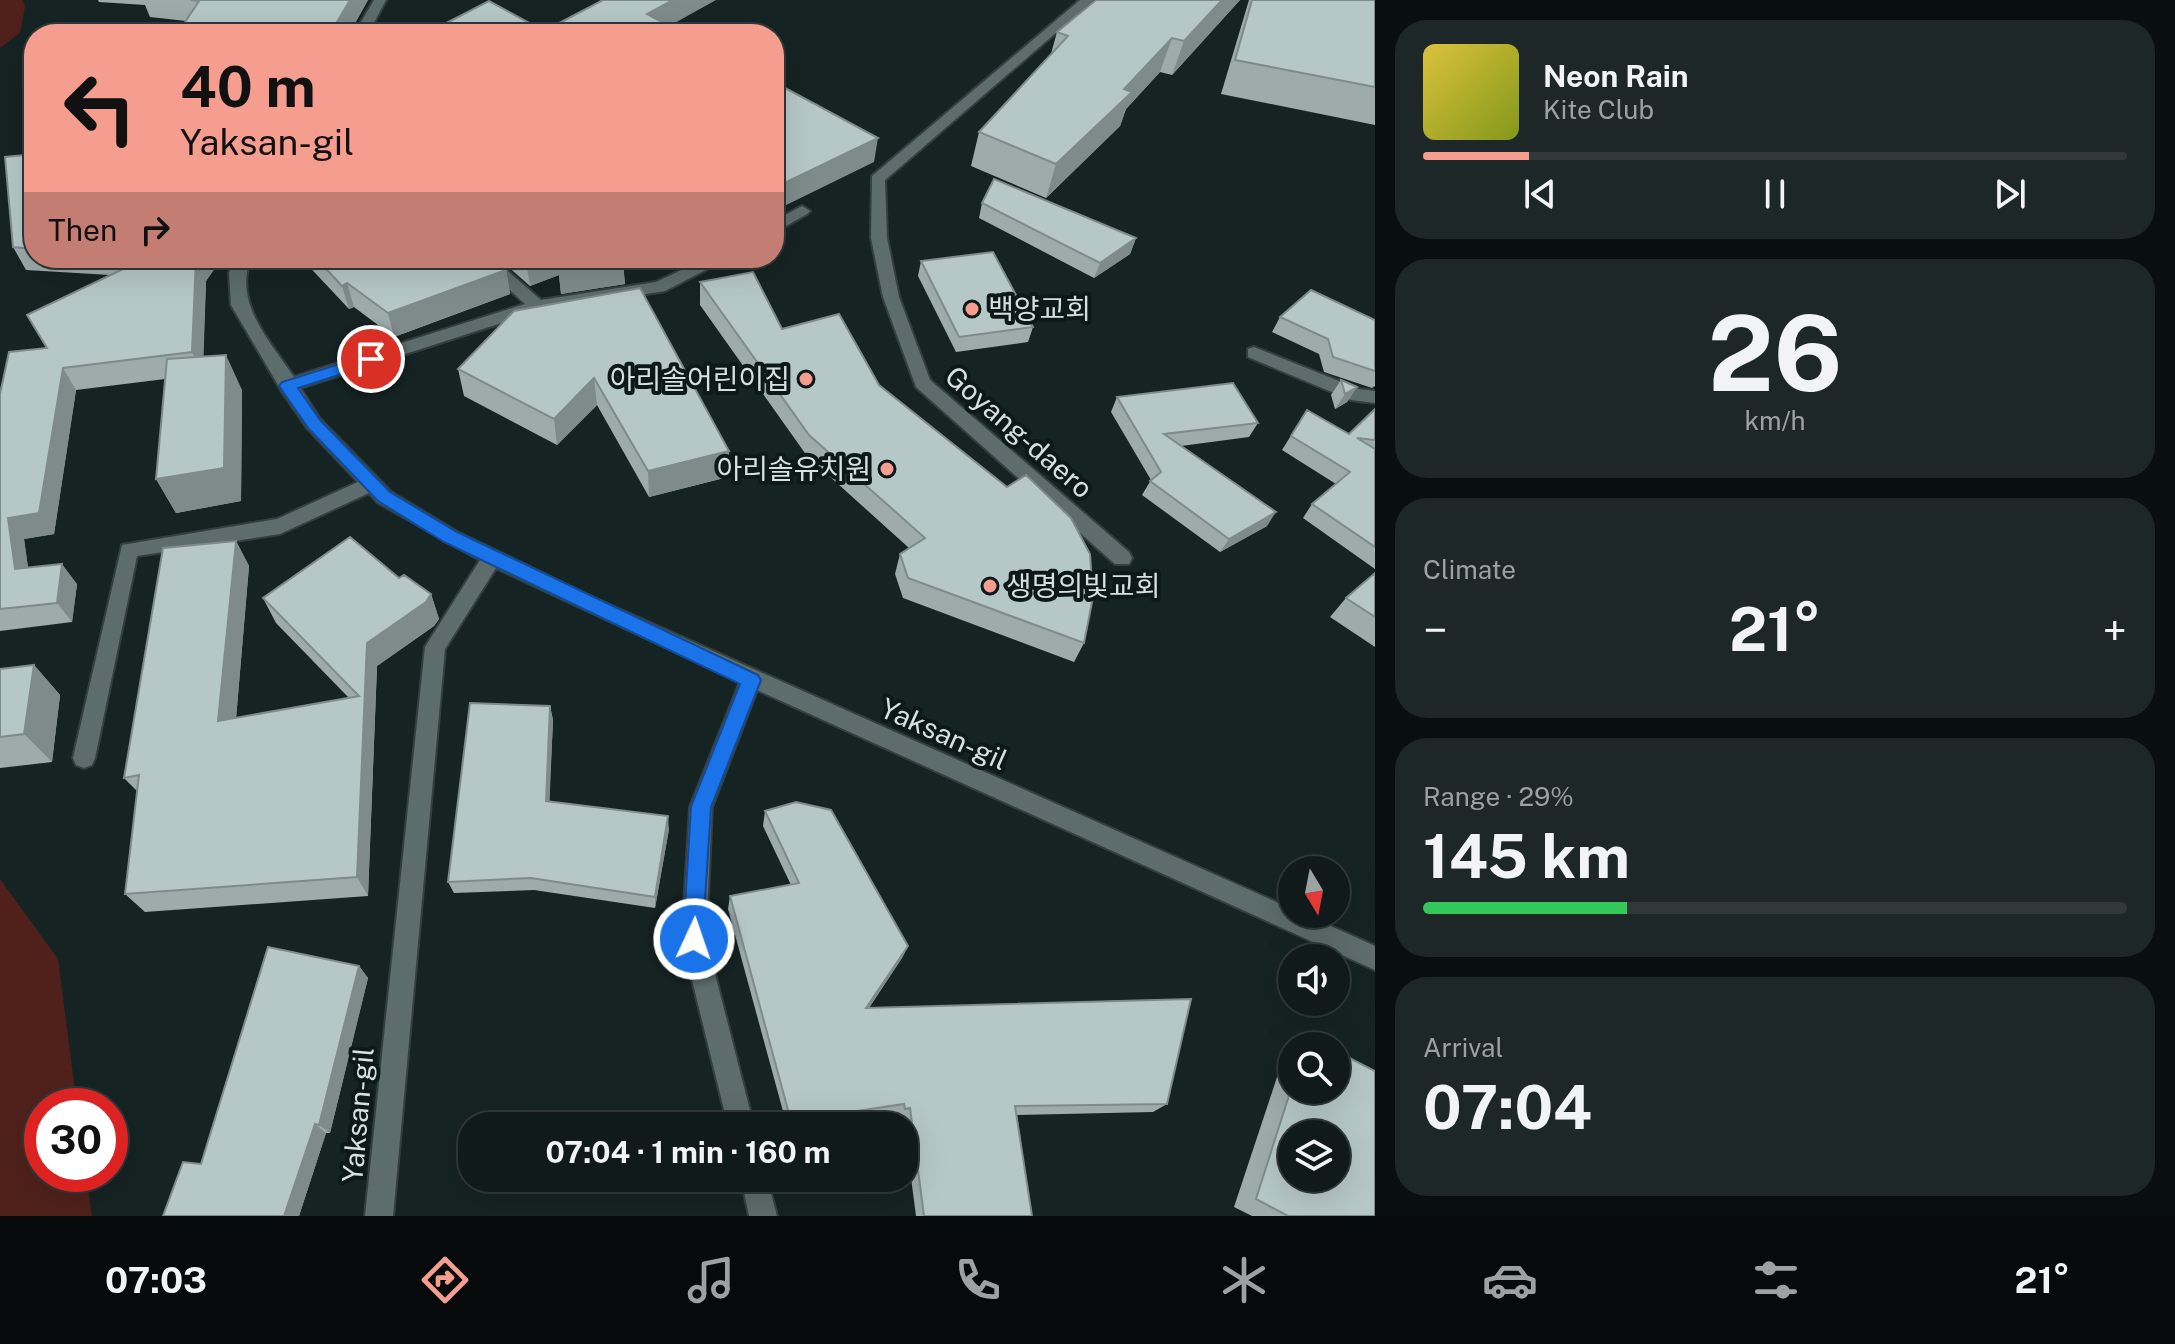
<!DOCTYPE html>
<html lang="en">
<head>
<meta charset="utf-8">
<style>
  body { margin:0; font-family:"Public Sans","Noto Sans KR",sans-serif; background:#1e2727; color:#f1f3f6; height:100vh; display:flex; flex-direction:column; font-size:30px; white-space:nowrap }
  * { box-sizing:border-box; margin:0 }
  p { font-size:26px; color:#9ca1a2 }
  .icon { flex:none; width:44px; height:44px; fill:none; stroke:currentColor; stroke-width:2; stroke-linecap:round; stroke-linejoin:round }
  .map { position:relative; flex:1; overflow:hidden }
  .sheet { display:flex; flex-direction:column; gap:20px; padding:20px; background:#090e0e; width:800px }
  .sheet>* { flex:none }
  .banner { position:absolute; left:24px; top:24px; width:760px; height:244px; border-radius:32px; box-shadow:0 8px 32px #0002,0 0 0 2px #303839; background:#f59d8f; color:#111; overflow:hidden }
  .needle { width:52px; rotate:170deg }
  .fabs { position:absolute; left:1278px; top:856px; display:grid; gap:16px }
  .fabs a { display:grid; place-items:center; width:72px; height:72px; border-radius:50%; background:#101a1a; box-shadow:0 8px 32px #0002,0 0 0 2px #303839; font-size:40px }
  .speed { position:absolute; left:24px; top:1088px; display:flex; gap:16px; font-size:40px; font-weight:700; text-align:center }
  .speed>* { display:grid; place-content:center; width:104px; height:104px; border-radius:50%; background:#101a1a; box-shadow:0 8px 32px #0002,0 0 0 2px #303839; line-height:1 }
  .speed .limit { border:12px solid #d22; background:#fff; color:#111 }
  .pin { position:absolute; display:grid; place-items:center; width:68px; height:68px; color:#fff; margin:-34px; border:4px solid #fff; border-radius:50%; box-shadow:0 2px 8px #0007 }
  .me { position:absolute; width:88px; margin:-44px; rotate:3deg; stroke-linejoin:round; filter:drop-shadow(0 0 6px #0008) }
  .turn { display:flex; align-items:center; gap:28px; height:168px; padding:0 24px; font-size:36px }
  .turn .icon { width:104px; height:104px; stroke-width:2.5 }
  .turn b { display:block; font-size:56px; line-height:68px }
  .then { display:flex; align-items:center; height:76px; padding:0 24px; background:#0003; gap:16px; font-size:30px }
  .big { font-size:60px; font-weight:700; line-height:1.1 }
  .sheet .tile { flex:1; display:flex; flex-direction:column; justify-content:center; gap:12px; min-width:0; padding:0 28px; border-radius:32px; background:#1e2727 }
  .sheet .dial { align-items:center; gap:0 }
  .dial b { font-size:104px; line-height:1 }
  .song { display:flex; align-items:center; gap:24px }
  .cover { width:96px; height:96px; border-radius:12px; background:linear-gradient(135deg,hsl(50 70% 55%),hsl(70 70% 35%)) }
  .played { height:8px; border-radius:4px; background:linear-gradient(90deg,#f59d8f 15%,#303839 15%) }
  .keys { display:flex; justify-content:space-around; direction:ltr }
  .heat { display:flex; justify-content:space-between; align-items:center; font-size:44px; direction:ltr }
  .charge { height:12px; border-radius:6px; background:linear-gradient(90deg,#34c759 29%,#303839 0) }
  .trip { position:absolute; left:458px; top:1112px; width:460px; height:80px; border-radius:32px; background:#101a1a; box-shadow:0 8px 32px #0002,0 0 0 2px #303839; font-weight:700; line-height:80px; text-align:center }
  .tab-bar { display:flex; height:128px; justify-content:space-around; align-items:center; background:#060a0a; color:#9ca1a2 }
  .tab-bar .icon { width:56px; height:56px }
  .tab-bar .on { color:#f59d8f }
  .tab-bar b { font-size:36px; color:#f1f3f6 }
  main { display:flex; flex:1; min-height:0 }
  .map>svg:first-child { display:block }
  .green { fill:#50211b }
  .lines { fill:none; stroke-linecap:round; stroke-linejoin:round }
  .street-casing { stroke:#353f3f; stroke-width:4 }
  .street { fill:#5d6c6c; fill-rule:evenodd }
  .wall { fill:#9dabab }
  .shaded-wall { fill:#7f8b8b }
  .building { fill:#b6c7c7; stroke:#7f8b8b; stroke-width:2; fill-rule:evenodd }
  .route { fill:#1a73e8; stroke:#114b97; stroke-width:2 }
  .poi-dot { fill:#f59d8f; stroke:#0d1919; stroke-width:3 }
  .labels { text-anchor:middle; stroke-width:8; stroke-linejoin:round; paint-order:stroke }
  .poi-label { font-size:28px; fill:#d7dfdf; stroke:#0d1919; text-anchor:start }
  .street-label { font-size:28px; fill:#d7dfdf; stroke:#0d1919 }
</style>
</head>
<body>
<main>
<div class="map">
<svg width="1375" height="1216" viewBox="0 0 1375 1216">
  <rect width="100%" height="100%" fill="#162323"/>
  <path class="green" d="M 0,0 L 22,0 L 25,6 L 20,33 L 0,48 Z
    M 0,879 L 58,959 L 77,1106 L 42,1106 L 42,1174 L 86,1174 L 92,1216 L 0,1216 Z"/>
  <g class="lines">
    <g class="street-casing">
      <path id="street" d="M 374,0 L 386,0 L 368,34 L 354,34 Z
        M 1080,0 L 1094,0 L 885,180 L 887,238 L 899,297 L 930,380 L 1129,552 L 1132,558 L 1129,564 L 1115,564 L 916,387 L 883,297 L 871,238 L 872,176 Z
        M 802,206 L 810,211 L 807,214 L 774,233 L 774,221 Z
        M 235,258 L 251,258 C 233,303 270,341 294,377 L 525,304 L 475,258 L 493,258 L 541,300 L 656,282 L 707,258 L 729,258 L 665,291 L 539,311 L 300,388 L 320,419 L 391,492 L 457,532 L 592,597 L 1292,909 L 1292,914 L 1304,914 L 1375,946 L 1375,970 L 757,690 L 712,807 L 706,939 L 754,1126 L 728,1126 L 682,939 L 690,807 L 740,682 L 496,568 L 445,649 L 393,1216 L 365,1216 L 425,647 L 480,560 L 377,502 L 369,493 L 280,534 L 137,556 L 95,758 L 92,765 L 84,768 L 76,765 L 73,758 L 122,545 L 277,519 L 358,482 L 308,429 L 281,390 L 231,305 L 229,273 Z
        M 1254,347 L 1359,389 L 1375,391 L 1375,403 L 1351,400 L 1248,357 L 1248,349 Z
        M 741,1178 L 767,1178 L 777,1216 L 749,1216 Z"/>
    </g>
    <use href="#street" class="street"/>
  </g>
  <path class="wall" d="M 98,0 L 368,0 L 349,34 L 177,34 L 186,21 L 150,17 L 145,5 L 99,2 Z
    M 1240,0 L 1172,75 L 1160,72 L 1126,109 L 1120,126 L 1046,198 L 971,166 L 979,132 L 1051,54 L 1057,32 Z
    M 1249,0 L 1375,0 L 1375,125 L 1221,94 Z
    M 34,154 L 34,258 L 214,258 L 217,265 L 206,281 L 203,356 L 242,390 L 241,501 L 176,513 L 156,479 L 165,379 L 76,390 L 54,534 L 24,539 L 28,568 L 77,584 L 72,622 L 0,631 L 0,394 L 47,348 L 110,275 L 26,270 L 13,247 Z
    M 982,203 L 1136,238 L 1130,254 L 1094,278 L 979,218 Z
    M 301,258 L 492,258 L 506,270 L 510,294 L 394,337 L 354,307 L 349,309 Z
    M 498,258 L 622,258 L 625,284 L 561,294 L 559,275 L 530,286 Z
    M 921,261 L 1033,327 L 1028,342 L 956,352 L 918,276 Z
    M 700,282 L 879,385 L 1084,643 L 1074,662 L 903,598 L 895,574 L 900,554 L 909,548 L 807,456 L 700,305 Z
    M 514,311 L 729,451 L 728,477 L 649,497 L 597,405 L 557,445 L 464,396 L 458,369 Z
    M 1280,317 L 1375,320 L 1375,386 L 1372,388 L 1324,372 L 1319,354 L 1272,332 Z
    M 1341,380 L 1357,387 L 1347,402 L 1335,409 L 1331,395 Z
    M 1117,397 L 1258,423 L 1249,437 L 1181,446 L 1267,526 L 1220,552 L 1142,495 L 1151,480 L 1111,412 Z
    M 1375,409 L 1375,569 L 1303,518 L 1312,504 L 1336,484 L 1282,450 L 1307,410 L 1349,434 Z
    M 236,541 L 249,566 L 236,718 L 349,698 L 276,623 L 263,598 L 399,578 L 431,594 L 439,619 L 434,626 L 377,666 L 368,896 L 145,912 L 125,894 L 137,791 L 124,778 Z
    M 1375,573 L 1375,647 L 1330,617 L 1346,598 Z
    M 34,665 L 60,695 L 52,762 L 0,768 L 0,669 Z
    M 550,706 L 553,720 L 549,802 L 669,829 L 655,908 L 534,890 L 454,893 L 448,882 Z
    M 765,811 L 908,946 L 902,958 L 869,1008 L 1167,1104 L 1153,1112 L 1017,1115 L 1032,1216 L 916,1216 L 903,1117 L 899,1117 L 898,1112 L 807,1126 L 787,1126 L 728,909 L 730,896 L 791,885 L 763,826 Z
    M 359,966 L 368,978 L 330,1133 L 326,1133 L 299,1216 L 201,1164 Z
    M 1308,1037 L 1326,1046 L 1292,1046 Z
    M 1292,1046 L 1292,1090 L 1375,1216 L 1252,1216 L 1234,1207 L 1286,1050 Z"/>
  <path class="shaded-wall" d="M 350,0 L 368,0 L 349,34 L 330,34 Z
    M 673,0 L 716,0 L 655,34 L 647,14 Z
    M 1222,0 L 1240,0 L 1172,75 L 1184,41 Z
    M 1172,38 L 1160,72 L 1126,109 L 1120,126 L 1046,198 L 1056,164 Z
    M 878,138 L 874,162 L 774,211 L 774,188 Z
    M 1136,238 L 1130,254 L 1094,278 L 1100,263 Z
    M 196,258 L 214,258 L 217,265 L 206,281 L 203,374 L 192,352 Z
    M 539,258 L 590,258 L 623,260 L 625,284 L 561,294 L 559,275 L 530,286 L 526,262 Z
    M 506,270 L 510,294 L 394,337 L 388,313 Z
    M 347,283 L 354,307 L 349,309 L 342,286 Z
    M 226,355 L 242,390 L 241,501 L 176,513 L 156,479 Z
    M 63,368 L 76,390 L 54,534 L 24,539 L 31,589 L 15,569 L 8,518 Z
    M 594,378 L 597,405 L 557,445 L 554,419 Z
    M 1357,387 L 1347,402 L 1335,409 L 1345,394 Z
    M 729,451 L 728,477 L 649,497 L 648,471 Z
    M 1276,512 L 1267,526 L 1220,552 L 1229,539 Z
    M 236,541 L 249,566 L 234,743 L 218,721 Z
    M 62,564 L 77,584 L 72,622 L 57,603 Z
    M 431,594 L 439,619 L 434,626 L 377,666 L 368,896 L 357,877 L 367,643 Z
    M 34,665 L 60,695 L 52,762 L 24,734 Z
    M 550,706 L 553,720 L 549,814 L 546,801 Z
    M 668,816 L 669,829 L 655,908 L 655,897 Z
    M 908,946 L 902,958 L 861,1019 L 866,1008 Z
    M 359,966 L 368,978 L 330,1133 L 319,1125 Z
    M 315,1124 L 326,1133 L 299,1216 L 284,1216 Z"/>
  <path class="building" d="M 191,0 L 350,0 L 330,34 L 177,34 L 199,1 Z
    M 603,0 L 673,0 L 647,14 L 684,34 L 425,34 L 489,1 L 544,31 Z
    M 1096,0 L 1222,0 L 1184,41 L 1172,38 L 1124,89 L 1132,92 L 1056,164 L 979,132 L 1068,36 L 1057,32 Z
    M 1252,0 L 1375,0 L 1375,87 L 1235,60 Z
    M 774,82 L 878,138 L 774,188 Z
    M 34,154 L 34,249 L 13,247 L 5,157 Z
    M 994,179 L 1136,238 L 1100,263 L 982,203 Z
    M 993,252 L 1033,327 L 959,337 L 921,261 Z
    M 146,258 L 196,258 L 192,352 L 63,368 L 39,513 L 8,518 L 15,569 L 62,564 L 57,603 L 0,609 L 0,394 L 9,352 L 47,348 L 27,315 Z
    M 316,258 L 492,258 L 506,270 L 388,313 L 347,283 L 342,286 Z
    M 521,258 L 539,258 L 526,262 Z
    M 570,258 L 622,258 L 623,260 L 559,270 Z
    M 753,272 L 782,329 L 839,314 L 879,385 L 1007,487 L 1026,475 L 1071,518 L 1090,554 L 1093,597 L 1084,643 L 908,578 L 900,554 L 925,538 L 809,435 L 700,282 Z
    M 640,288 L 729,451 L 648,471 L 594,378 L 554,419 L 458,369 L 514,311 Z
    M 1311,290 L 1375,320 L 1375,371 L 1333,357 L 1328,339 L 1280,317 Z
    M 226,355 L 224,468 L 156,479 L 167,359 Z
    M 1341,380 L 1357,387 L 1345,394 Z
    M 1233,383 L 1258,423 L 1164,434 L 1276,512 L 1229,539 L 1150,481 L 1161,472 L 1117,397 Z
    M 1375,409 L 1375,440 L 1357,438 L 1375,449 L 1375,547 L 1312,504 L 1350,472 L 1291,436 L 1307,410 L 1349,434 Z
    M 350,537 L 399,578 L 404,575 L 431,594 L 426,602 L 367,643 L 357,877 L 125,894 L 139,775 L 124,778 L 163,548 L 236,541 L 218,721 L 359,696 L 263,598 Z
    M 1375,573 L 1375,617 L 1346,598 Z
    M 34,665 L 24,734 L 0,737 L 0,669 Z
    M 470,703 L 550,706 L 546,801 L 668,816 L 655,897 L 531,878 L 448,882 Z
    M 796,802 L 831,810 L 908,946 L 866,1008 L 1191,999 L 1167,1104 L 1015,1106 L 1032,1216 L 924,1216 L 910,1108 L 905,1109 L 904,1104 L 791,1121 L 730,896 L 799,883 L 765,811 Z
    M 268,947 L 359,966 L 319,1125 L 315,1124 L 284,1216 L 163,1216 L 183,1162 L 201,1164 Z
    M 1308,1037 L 1326,1046 L 1305,1046 Z
    M 1336,1051 L 1375,1071 L 1375,1216 L 1288,1216 L 1256,1199 L 1292,1086 L 1292,1090 L 1336,1090 ZM 1292,1134 L 1336,1134 L 1336,1178 L 1292,1178 Z"/>
  <path class="route" d="M 371,354 L 376,355 L 376,363 L 298,388 L 320,420 L 390,492 L 457,532 L 758,675 L 761,680 L 711,807 L 702,946 L 694,949 L 687,946 L 683,939 L 691,807 L 740,684 L 444,542 L 378,501 L 309,429 L 279,386 L 282,382 Z"/>
  <g class="poi-dot">
    <circle cx="972" cy="309" r="8"/>
    <circle cx="806" cy="379" r="8"/>
    <circle cx="887" cy="469" r="8"/>
    <circle cx="990" cy="586" r="8"/>
  </g>
  <g class="labels">
    <g class="poi-label">
      <text x="988" y="319">백양교회</text>
      <text x="790" y="389" text-anchor="end">아리솔어린이집</text>
      <text x="871" y="479" text-anchor="end">아리솔유치원</text>
      <text x="1006" y="596">생명의빛교회</text>
    </g>
    <g class="street-label">
      <text transform="translate(1019 432) rotate(41)" y="10">Goyang-daero</text>
      <text transform="translate(944 734) rotate(24)" y="10">Yaksan-gil</text>
      <text transform="translate(358 1115) rotate(-85)" y="10">Yaksan-gil</text>
    </g>
  </g>
</svg>
<div class="fabs">
<a><svg class="needle" viewBox="-14 -14 28 28"><path d="M0-13l5 13h-10z" fill="#e53935"/><path d="M0 13l5-13h-10z" fill="#9ca1a2"/></svg></a>
<a><svg class="icon" aria-label="sound" viewBox="0 0 24 24"><path d="M4 9h4l5-4v14l-5-4H4zM17 9q2 3 0 6"/></svg></a>
<a><svg class="icon" aria-label="search" viewBox="0 0 24 24"><circle cx="10" cy="10" r="6"/><path d="M15 15l6 6"/></svg></a>
<a><svg class="icon" aria-label="layers" viewBox="0 0 24 24"><path d="M12 4l9 5-9 5-9-5zM3 14l9 5 9-5"/></svg></a>
</div>
<div class="speed"><div class="limit">30</div></div>
<div class="pin" style="left:371px;top:359px;background:#d93025"><svg class="icon" aria-label="arrive" viewBox="0 0 24 24"><path d="M6 21V4h12l-3 4 3 4H6"/></svg></div>
<svg class="me" style="left:694px;top:939px" viewBox="-20 -20 40 40"><circle r="17" fill="#1a73e8" stroke="#fff" stroke-width="3"/><path d="M0-11L8 9 0 5-8 9z" fill="#fff"/></svg>
<div class="trip">07:04 · 1 min · 160 m</div>
<div class="banner">
<div class="turn"><svg class="icon" aria-label="left" viewBox="0 0 24 24"><path d="M17 20v-9H6M10 6l-5 5 5 5"/></svg><div><b>40 m</b>Yaksan-gil</div></div>
<div class="then">Then<svg class="icon" aria-label="right" viewBox="0 0 24 24"><path d="M7 20v-9h11M14 6l5 5-5 5"/></svg></div>
</div>
</div>
<section class="sheet">
<div class="tile">
<div class="song"><i class="cover"></i><div><b>Neon Rain</b><p>Kite Club</p></div></div>
<div class="played"></div>
<div class="keys"><svg class="icon" aria-label="previous" viewBox="0 0 24 24"><path d="M18 5L8 12l10 7zM5 5v14"/></svg><svg class="icon" aria-label="pause" viewBox="0 0 24 24"><path d="M8 5v14M16 5v14"/></svg><svg class="icon" aria-label="next" viewBox="0 0 24 24"><path d="M6 5l10 7-10 7zM19 5v14"/></svg></div>
</div>
<div class="tile dial"><b>26</b><p>km/h</p></div>
<div class="tile"><p>Climate</p>
<div class="heat"><a>−</a><b class="big">21°</b><a>+</a></div>
</div>
<div class="tile"><p>Range · 29%</p><b class="big">145 km</b><div class="charge"></div></div>
<div class="tile"><p>Arrival</p><b class="big">07:04</b></div>
</section>
</main>
<nav class="tab-bar">
<b>07:03</b>
<svg class="icon on" aria-label="directions" viewBox="0 0 24 24"><path d="M12 3l9 9-9 9-9-9zM9 14v-3h6M13 9l2 2-2 2"/></svg>
<svg class="icon" aria-label="music" viewBox="0 0 24 24"><path d="M9 18V5l10-2v13"/><circle cx="6" cy="18" r="3"/><circle cx="16" cy="16" r="3"/></svg>
<svg class="icon" aria-label="phone" viewBox="0 0 24 24"><path d="M5 4h4l2 5-3 2q2 4 5 5l2-3 5 2v4C11 20 4 13 5 4z"/></svg>
<svg class="icon" aria-label="climate" viewBox="0 0 24 24"><path d="M12 3v18M4 7l16 10M4 17L20 7"/></svg>
<svg class="icon" aria-label="car" viewBox="0 0 24 24"><path d="M5 17H2v-5l4-1 3-4h7l3 4 3 1v5h-3M9 17h6M6 11h13"/><circle cx="7" cy="17" r="2"/><circle cx="17" cy="17" r="2"/></svg>
<svg class="icon" aria-label="filters" viewBox="0 0 24 24"><path d="M4 7h16M4 17h16"/><circle cx="9" cy="7" r="2"/><circle cx="15" cy="17" r="2"/></svg>
<b>21°</b>
</nav>
</body>
</html>
